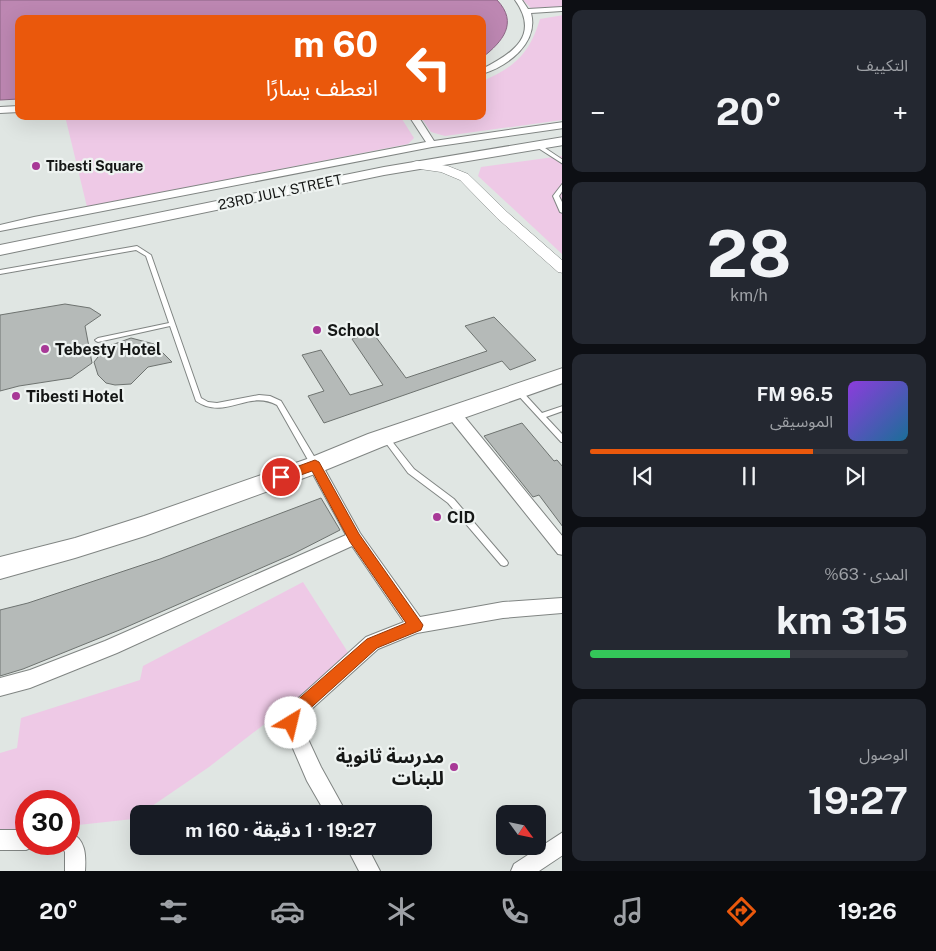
<!DOCTYPE html>
<html lang="ar">
<head>
<meta charset="utf-8">
<style>
  body { margin:0; font-family:"Public Sans","Noto Sans Arabic",sans-serif; background:#242831; color:#f1f3f6; direction:rtl; height:100vh; display:flex; flex-direction:column; font-size:19px; white-space:nowrap }
  * { box-sizing:border-box; margin:0 }
  p { font-size:16px; color:#9ea1a6 }
  .icon { flex:none; width:28px; height:28px; fill:none; stroke:currentColor; stroke-width:2; stroke-linecap:round; stroke-linejoin:round }
  .map { position:relative; flex:1; overflow:hidden; direction:ltr }
  .details { display:flex; flex-direction:column; gap:10px; padding:10px; background:#0d0f14; width:374px }
  .details>* { flex:none }
  .guide { position:absolute; left:15px; top:15px; width:471px; height:105px; border-radius:10px; box-shadow:0 5px 20px #0002; direction:rtl; background:#ea580c; color:#fff; overflow:hidden }
  .needle { width:32px; rotate:123deg }
  .tools { position:absolute; left:496px; top:805px; display:grid; gap:10px }
  .tools a { display:grid; place-items:center; width:50px; height:50px; border-radius:10px; background:#171b24; box-shadow:0 5px 20px #0002; font-size:25px }
  .speed { position:absolute; left:15px; top:790px; display:flex; gap:10px; font-size:25px; font-weight:700; text-align:center }
  .speed>* { display:grid; place-content:center; width:65px; height:65px; border-radius:50%; background:#171b24; box-shadow:0 5px 20px #0002; line-height:1 }
  .speed .limit { border:8px solid #d22; background:#fff; color:#111 }
  .pin { position:absolute; display:grid; place-items:center; width:42px; height:42px; color:#fff; margin:-21px; border:2px solid #fff; border-radius:50%; box-shadow:0 1px 5px #0007 }
  .me { position:absolute; width:55px; margin:-28px; rotate:36deg; stroke-linejoin:round; filter:drop-shadow(0 0 4px #0008) }
  .turn { display:flex; align-items:center; gap:18px; height:105px; padding:0 25px; font-size:22px }
  .turn .icon { width:65px; height:65px; stroke-width:2.5 }
  .turn b { display:block; font-size:35px; line-height:42px }
  .big { font-size:38px; font-weight:700; line-height:1.1 }
  .details .tile { flex:1; display:flex; flex-direction:column; justify-content:center; gap:8px; min-width:0; padding:0 18px; border-radius:10px; background:#242831 }
  .details .dial { align-items:center; gap:0 }
  .dial b { font-size:65px; line-height:1 }
  .song { display:flex; align-items:center; gap:15px }
  .cover { width:60px; height:60px; border-radius:8px; background:linear-gradient(135deg,hsl(270 70% 55%),hsl(200 70% 35%)) }
  .played { height:5px; border-radius:2px; background:linear-gradient(90deg,#ea580c 70%,#363941 70%) }
  .keys { display:flex; justify-content:space-around; direction:ltr }
  .heat { display:flex; justify-content:space-between; align-items:center; font-size:28px; direction:ltr }
  .charge { height:8px; border-radius:4px; background:linear-gradient(90deg,#34c759 63%,#363941 0) }
  .trip { position:absolute; left:130px; top:805px; width:302px; height:50px; border-radius:10px; background:#171b24; box-shadow:0 5px 20px #0002; font-weight:700; line-height:50px; text-align:center; direction:rtl }
  .tabs { display:flex; height:80px; justify-content:space-around; align-items:center; background:#090b0e; color:#9ea1a6 }
  .tabs .icon { width:35px; height:35px }
  .tabs .current { color:#ea580c }
  .tabs b { font-size:22px; color:#f1f3f6 }
  main { display:flex; flex:1; min-height:0 }
  .map>svg:first-child { display:block }
  .green { fill:#eec9e6 }
  .water { fill:#bd87b2; stroke:#8b6583 }
  .building { fill:#b5bab8; stroke:#6e7370 }
  .lines { fill:none; stroke-linecap:round; stroke-linejoin:round }
  .service-casing { stroke:#808583; stroke-width:2 }
  .minor-casing { stroke:#808583; stroke-width:2 }
  .tertiary-casing { stroke:#808583; stroke-width:1 }
  .primary-casing { stroke:#808583; stroke-width:2 }
  .service { fill:#fff; fill-rule:evenodd }
  .minor { fill:#fff; fill-rule:evenodd }
  .tertiary { fill:#fff; fill-rule:evenodd }
  .primary { fill:#fff; fill-rule:evenodd }
  .route { fill:#ea580c; stroke:#983908 }
  .poi-dot { fill:#a83997; stroke:#eef3f1; stroke-width:2 }
  .labels { text-anchor:middle; stroke-width:4.5; stroke-linejoin:round; paint-order:stroke }
  .far-poi-label { font-size:14px; font-weight:bold; fill:#151716; stroke:#eef3f1; text-anchor:start }
  .far-street-label { font-size:14px; fill:#151716; stroke:#eef3f1 }
  .poi-label { font-size:16px; font-weight:bold; fill:#151716; stroke:#eef3f1; text-anchor:start }
  .near-poi-label { font-size:19px; font-weight:bold; fill:#151716; stroke:#eef3f1; text-anchor:end }
</style>
</head>
<body>
<main>
<section class="details">
<div class="tile"><p>التكييف</p>
<div class="heat"><a>−</a><b class="big">20°</b><a>+</a></div>
</div>
<div class="tile dial"><b>28</b><p>km/h</p></div>
<div class="tile">
<div class="song"><i class="cover"></i><div><b>96.5 FM</b><p>الموسيقى</p></div></div>
<div class="played"></div>
<div class="keys"><svg class="icon" aria-label="previous" viewBox="0 0 24 24"><path d="M18 5L8 12l10 7zM5 5v14"/></svg><svg class="icon" aria-label="pause" viewBox="0 0 24 24"><path d="M8 5v14M16 5v14"/></svg><svg class="icon" aria-label="next" viewBox="0 0 24 24"><path d="M6 5l10 7-10 7zM19 5v14"/></svg></div>
</div>
<div class="tile"><p>المدى · 63%</p><b class="big">315 km</b><div class="charge"></div></div>
<div class="tile"><p>الوصول</p><b class="big">19:27</b></div>
</section>
<div class="map">
<svg width="563" height="871" viewBox="0 0 563 871">
  <rect width="100%" height="100%" fill="#e0e6e3"/>
  <path class="green" d="M 523,0 L 562,0 L 562,8 L 532,9 Z
    M 563,15 L 562,120 L 445,136 L 431,132 L 420,116 L 482,116 L 483,81 C 515,67 530,53 540,19 Z
    M 65,116 L 400,116 L 414,138 L 408,144 L 87,207 Z
    M 562,156 L 562,254 L 478,176 L 481,167 Z
    M 303,582 L 351,657 L 209,767 L 133,819 L 69,826 L 69,801 L 26,801 L 26,830 L 0,833 L 0,753 L 17,748 L 21,718 L 140,680 L 143,666 Z"/>
  <path class="water" d="M 0,0 L 497,0 C 519,23 502,42 483,57 L 482,19 L 19,19 L 19,99 L 0,100 Z"/>
  <path class="building" d="M 65,304 L 90,308 L 101,315 L 85,326 L 92,363 L 71,378 L 19,386 L 0,391 L 0,315 Z
    M 494,317 L 536,360 L 510,370 L 502,361 L 324,423 L 308,396 L 324,391 L 302,355 L 321,350 L 350,395 L 383,385 L 352,339 L 373,333 L 406,378 L 487,351 L 465,326 Z
    M 131,338 L 154,344 L 172,362 L 148,367 L 131,384 L 115,385 L 106,383 L 98,375 L 94,362 L 106,347 Z
    M 522,423 L 554,461 L 557,460 L 563,467 L 563,527 L 539,495 L 533,497 L 484,436 Z
    M 321,498 L 340,530 L 293,554 L 122,629 L 23,669 L 0,676 L 0,610 L 28,603 L 160,559 Z"/>
  <g class="lines">
    <g class="service-casing">
      <path id="service" d="M 535,144 L 539,144 L 563,160 L 563,164 L 535,146 Z
        M 563,183 L 563,190 L 559,196 L 563,204 L 563,213 L 560,212 L 553,196 Z
        M 137,246 L 151,255 L 201,398 L 208,402 L 217,403 L 259,395 L 270,396 L 281,401 L 318,463 L 319,465 L 318,467 L 312,467 L 277,405 C 251,391 231,414 206,406 C 203,405 199,403 196,401 L 170,326 L 98,342 L 96,341 L 95,340 L 98,338 L 169,323 L 146,256 L 136,250 L 0,274 L 0,270 Z
        M 516,389 L 520,389 L 542,413 L 563,406 L 563,411 L 546,417 L 563,435 L 563,442 L 561,442 L 516,393 L 515,391 Z
        M 385,434 L 387,435 L 414,469 L 454,499 L 507,561 L 508,563 L 507,565 L 504,566 L 501,565 L 448,503 L 408,473 L 383,439 L 382,437 L 383,435 Z"/>
    </g>
    <g class="minor-casing">
      <path id="minor" d="M 515,0 L 522,0 L 528,9 L 563,7 L 563,11 L 531,13 C 539,43 508,66 482,74 L 482,69 C 514,53 540,35 515,0 Z
        M 19,106 L 19,112 L 0,113 L 0,107 Z
        M 409,116 L 418,116 L 434,141 L 563,122 L 563,128 L 432,147 L 0,231 L 0,225 L 34,217 L 426,142 Z
        M 454,409 L 459,410 L 563,537 L 563,555 L 558,554 L 449,418 L 447,414 L 449,410 Z
        M 315,459 L 320,461 L 360,533 L 420,617 L 503,602 L 563,598 L 563,613 L 503,618 L 417,633 L 378,649 L 305,715 L 301,724 L 321,767 L 347,814 L 326,814 L 307,781 L 282,723 L 293,703 L 366,637 L 404,622 L 352,546 L 117,653 L 30,688 L 0,696 L 0,678 L 30,670 L 105,641 L 346,535 L 308,465 L 310,461 Z
        M 0,830 L 26,830 L 26,844 L 34,844 L 33,847 L 26,850 L 0,850 Z
        M 69,832 C 86,839 86,855 85,871 L 65,871 L 65,852 L 60,844 L 69,844 Z
        M 563,832 L 563,855 L 539,871 L 511,871 L 514,864 Z
        M 346,846 L 367,846 L 380,871 L 359,871 Z"/>
    </g>
    <g class="tertiary-casing">
      <path id="tertiary" d="M 417,161 L 448,166 L 468,174 L 507,212 L 563,261 L 563,273 L 558,272 L 497,218 L 460,180 L 441,172 L 413,168 L 411,165 L 413,162 Z"/>
    </g>
    <g class="primary-casing">
      <path id="primary" d="M 563,137 L 563,145 L 384,175 L 0,255 L 0,245 L 384,167 Z
        M 563,368 L 563,383 L 384,446 L 323,471 L 145,536 L 75,558 L 0,579 L 0,557 L 75,538 L 144,516 L 307,459 L 368,434 Z"/>
    </g>
    <use href="#service" class="service"/>
    <use href="#minor" class="minor"/>
    <use href="#tertiary" class="tertiary"/>
    <use href="#primary" class="primary"/>
  </g>
  <path class="route" d="M 315,460 L 319,462 L 359,534 L 423,625 L 421,630 L 377,648 L 304,714 L 296,728 L 291,730 L 286,728 L 283,723 L 294,703 L 367,639 L 406,623 L 350,542 L 312,471 L 281,482 L 277,480 L 275,477 L 277,474 Z"/>
  <g class="poi-dot">
    <circle cx="36" cy="166" r="5"/>
    <circle cx="317" cy="330" r="5"/>
    <circle cx="45" cy="349" r="5"/>
    <circle cx="16" cy="396" r="5"/>
    <circle cx="437" cy="517" r="5"/>
    <circle cx="454" cy="767" r="5"/>
  </g>
  <g class="labels">
    <g class="far-poi-label">
      <text x="46" y="171">Tibesti Square</text>
    </g>
    <g class="far-street-label">
      <text transform="translate(280 192) rotate(-12)" y="5">23RD JULY STREET</text>
    </g>
    <g class="poi-label">
      <text x="327" y="336">School</text>
      <text x="55" y="355">Tebesty Hotel</text>
      <text x="26" y="402">Tibesti Hotel</text>
      <text x="447" y="523">CID</text>
    </g>
    <g class="near-poi-label">
      <text x="444" y="763">مدرسة ثانوية<tspan x="444" dy="22">للبنات</tspan></text>
    </g>
  </g>
</svg>
<div class="tools">
<a><svg class="needle" viewBox="-14 -14 28 28"><path d="M0-13l5 13h-10z" fill="#e53935"/><path d="M0 13l5-13h-10z" fill="#9ea1a6"/></svg></a>
</div>
<div class="speed"><div class="limit">30</div></div>
<div class="pin" style="left:281px;top:477px;background:#d93025"><svg class="icon" aria-label="arrive" viewBox="0 0 24 24"><path d="M6 21V4h12l-3 4 3 4H6"/></svg></div>
<svg class="me" style="left:291px;top:723px" viewBox="-20 -20 40 40"><circle r="19" fill="#fff"/><path d="M0-13L10 11 0 6-10 11z" fill="#ea580c"/></svg>
<div class="trip">19:27 · 1 دقيقة · 160 m</div>
<div class="guide">
<div class="turn"><svg class="icon" aria-label="left" viewBox="0 0 24 24"><path d="M17 20v-9H6M10 6l-5 5 5 5"/></svg><div><b>60 m</b>انعطف يسارًا</div></div>
</div>
</div>
</main>
<nav class="tabs">
<b>19:26</b>
<svg class="icon current" aria-label="directions" viewBox="0 0 24 24"><path d="M12 3l9 9-9 9-9-9zM9 14v-3h6M13 9l2 2-2 2"/></svg>
<svg class="icon" aria-label="music" viewBox="0 0 24 24"><path d="M9 18V5l10-2v13"/><circle cx="6" cy="18" r="3"/><circle cx="16" cy="16" r="3"/></svg>
<svg class="icon" aria-label="phone" viewBox="0 0 24 24"><path d="M5 4h4l2 5-3 2q2 4 5 5l2-3 5 2v4C11 20 4 13 5 4z"/></svg>
<svg class="icon" aria-label="climate" viewBox="0 0 24 24"><path d="M12 3v18M4 7l16 10M4 17L20 7"/></svg>
<svg class="icon" aria-label="car" viewBox="0 0 24 24"><path d="M5 17H2v-5l4-1 3-4h7l3 4 3 1v5h-3M9 17h6M6 11h13"/><circle cx="7" cy="17" r="2"/><circle cx="17" cy="17" r="2"/></svg>
<svg class="icon" aria-label="filters" viewBox="0 0 24 24"><path d="M4 7h16M4 17h16"/><circle cx="9" cy="7" r="2"/><circle cx="15" cy="17" r="2"/></svg>
<b>20°</b>
</nav>
</body>
</html>
